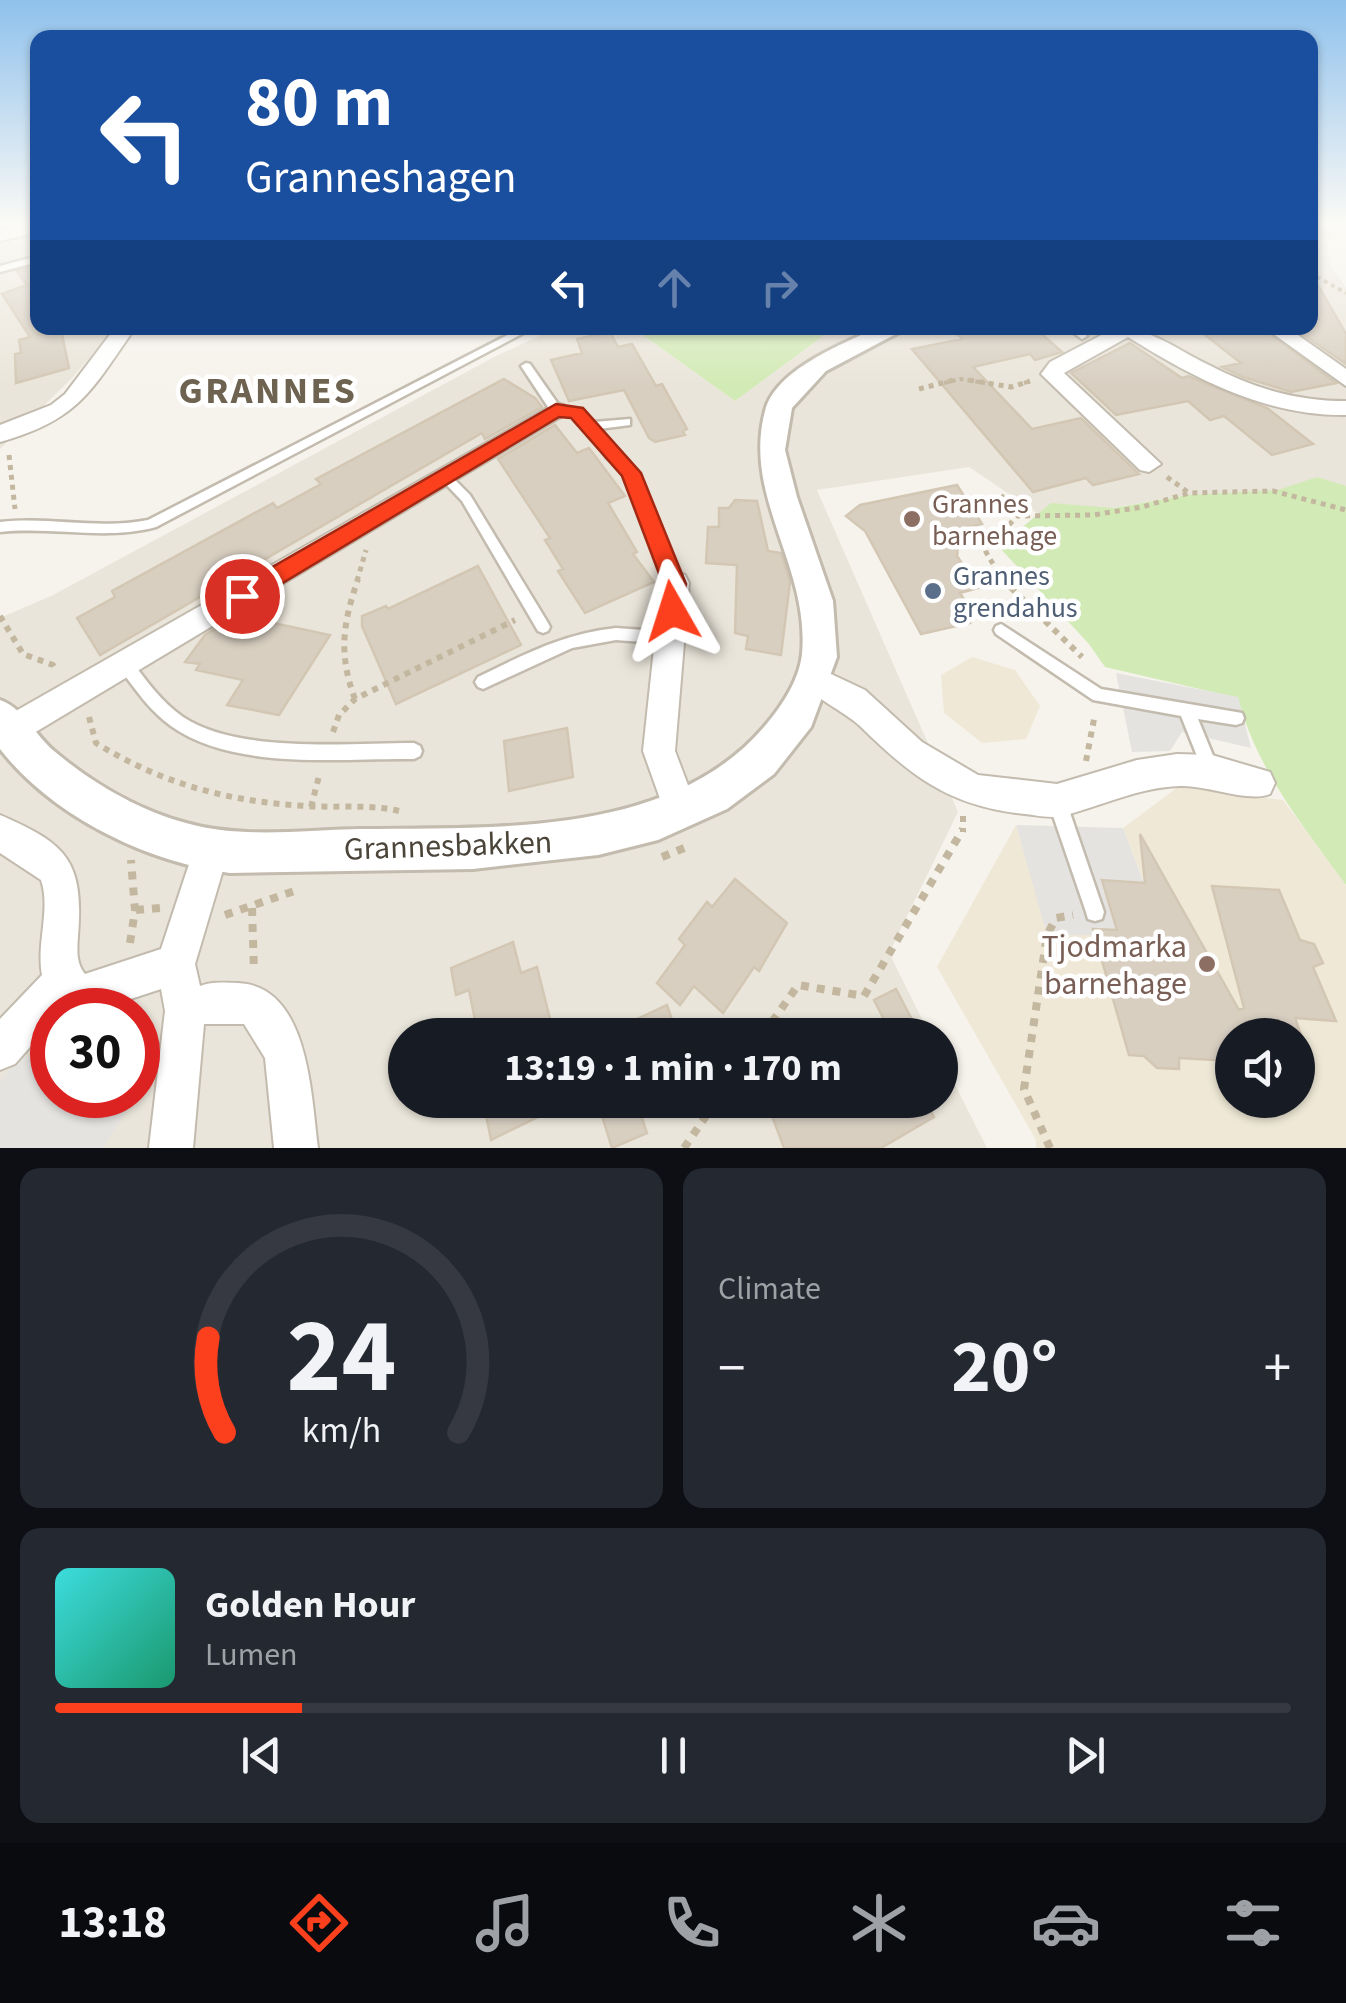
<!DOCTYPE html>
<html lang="en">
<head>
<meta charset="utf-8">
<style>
  body { margin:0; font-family:"Source Sans 3",sans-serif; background:#242831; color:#f1f3f6; height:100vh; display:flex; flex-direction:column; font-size:38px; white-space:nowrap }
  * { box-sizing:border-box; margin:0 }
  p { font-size:32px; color:#9ea1a6 }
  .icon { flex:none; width:55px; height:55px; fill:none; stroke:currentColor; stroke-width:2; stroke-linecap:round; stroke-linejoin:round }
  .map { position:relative; height:1148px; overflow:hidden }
  .sheet { display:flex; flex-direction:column; gap:20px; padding:20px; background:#0d0f14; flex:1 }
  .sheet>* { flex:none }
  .top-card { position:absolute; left:30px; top:30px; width:1288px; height:305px; border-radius:20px; box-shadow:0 2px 8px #0004; background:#1a4fa0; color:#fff; overflow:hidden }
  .fabs { position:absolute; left:1215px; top:1018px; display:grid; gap:20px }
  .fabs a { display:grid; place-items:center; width:100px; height:100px; border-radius:50%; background:#171b24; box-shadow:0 2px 8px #0004; font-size:50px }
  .speed { position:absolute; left:30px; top:988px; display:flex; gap:20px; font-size:50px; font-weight:700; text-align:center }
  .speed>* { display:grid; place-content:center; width:130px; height:130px; border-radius:50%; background:#171b24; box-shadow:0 2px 8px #0004; line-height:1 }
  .speed .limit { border:15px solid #d22; background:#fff; color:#111 }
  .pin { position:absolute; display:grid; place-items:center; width:85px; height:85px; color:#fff; margin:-42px; border:5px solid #fff; border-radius:50%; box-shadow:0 2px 10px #0007 }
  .me { position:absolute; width:110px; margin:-55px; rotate:354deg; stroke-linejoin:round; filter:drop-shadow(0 0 8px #0008) }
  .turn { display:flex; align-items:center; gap:35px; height:210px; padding:0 50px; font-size:45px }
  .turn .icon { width:130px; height:130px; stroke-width:2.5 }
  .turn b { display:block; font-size:70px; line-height:85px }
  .lanes { display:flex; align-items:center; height:95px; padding:0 50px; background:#0003; justify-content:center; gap:50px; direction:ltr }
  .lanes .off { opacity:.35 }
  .big { font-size:75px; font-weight:700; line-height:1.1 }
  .sheet .card { flex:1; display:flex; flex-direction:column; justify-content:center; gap:15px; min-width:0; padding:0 35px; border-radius:20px; background:#242831 }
  .sheet .dial { align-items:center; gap:0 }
  .dial svg { height:260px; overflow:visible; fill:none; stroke:#363941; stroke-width:7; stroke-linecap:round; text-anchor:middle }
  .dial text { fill:#f1f3f6; stroke:none }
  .song { display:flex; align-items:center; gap:30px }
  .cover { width:120px; height:120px; border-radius:15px; background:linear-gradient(135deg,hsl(180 70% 55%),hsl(160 70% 35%)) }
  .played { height:10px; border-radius:5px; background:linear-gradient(90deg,#fc3f1d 20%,#363941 20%) }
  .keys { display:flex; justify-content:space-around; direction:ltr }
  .heat { display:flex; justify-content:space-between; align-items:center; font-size:55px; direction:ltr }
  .sheet .tiles { flex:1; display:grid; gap:20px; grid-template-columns:1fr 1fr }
  .card:last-child { grid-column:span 2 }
  .trip { position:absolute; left:388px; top:1018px; width:570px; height:100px; border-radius:50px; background:#171b24; box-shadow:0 2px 8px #0004; font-weight:700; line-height:100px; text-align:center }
  .menu { display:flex; height:160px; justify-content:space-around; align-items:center; background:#090b0e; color:#9ea1a6 }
  .menu .icon { width:70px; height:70px }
  .menu .selected { color:#fc3f1d }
  .menu b { font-size:45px; color:#f1f3f6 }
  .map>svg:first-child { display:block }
  .residential { fill:#eae5da; fill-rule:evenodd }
  .education { fill:#efe8d6; fill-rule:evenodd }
  .green { fill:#d2eab5 }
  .parking { fill:#e5e3e0 }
  .building { fill:#d8cfc1; stroke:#d3c7b4; stroke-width:2.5 }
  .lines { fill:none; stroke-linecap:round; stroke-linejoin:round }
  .service-casing { stroke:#c2bbae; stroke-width:5 }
  .minor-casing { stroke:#c2bbae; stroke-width:4 }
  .tertiary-casing { stroke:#c2bbae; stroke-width:6 }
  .path-far3 { stroke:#c4b79f; stroke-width:4; stroke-dasharray:4 4; stroke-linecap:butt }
  .path-far2 { stroke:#c4b79f; stroke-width:5; stroke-dasharray:5 5; stroke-linecap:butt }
  .path-far1 { stroke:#c4b79f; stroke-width:6; stroke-dasharray:6 6; stroke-linecap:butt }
  .path { stroke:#c4b79f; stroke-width:8; stroke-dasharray:8 8; stroke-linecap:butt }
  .service { fill:#fff; fill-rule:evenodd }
  .minor { fill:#fff; fill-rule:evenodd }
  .tertiary { fill:#fff; fill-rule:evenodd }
  .route { fill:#fc3f1d; stroke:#a42913; stroke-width:2.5 }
  .education-dot { fill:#8d6e63; stroke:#fff; stroke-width:4 }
  .service-dot { fill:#5c6f8a; stroke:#fff; stroke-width:4 }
  .labels { text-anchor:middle; stroke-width:9; stroke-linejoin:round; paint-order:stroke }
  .education-label { font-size:28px; fill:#785e54; stroke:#fff; text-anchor:start }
  .service-label { font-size:28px; fill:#4e5e75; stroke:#fff; text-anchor:start }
  .near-street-label { font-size:32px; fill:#4b4439; stroke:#fff }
  .near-education-label { font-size:32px; fill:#785e54; stroke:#fff; text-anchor:end }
  .district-label { font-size:38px; font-weight:bold; letter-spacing:2.5px; fill:#6e6250; stroke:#fff }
</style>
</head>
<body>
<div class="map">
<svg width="1346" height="1148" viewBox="0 0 1346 1148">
  <rect width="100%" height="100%" fill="#f6f3ec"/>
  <path class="residential" d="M 0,225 L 37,225 L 38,328 L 116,328 L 70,380 L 0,449 Z
    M 1310,225 L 1340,225 L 1327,242 L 1331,267 L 1346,287 L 1346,503 L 1188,495 L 1046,519 L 969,467 L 817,490 L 958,812 L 889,953 L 930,1035 L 405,1035 L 405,1100 L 940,1100 L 940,1055 L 987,1148 L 0,1148 L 0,618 L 53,595 L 496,356 L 557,328 L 633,328 L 735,401 L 834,328 L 1310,328 ZM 52,1010 L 138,1010 L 138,1095 L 52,1095 Z"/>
  <path class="education" d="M 972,657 L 1015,670 L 1040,706 L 1026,739 L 982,743 L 944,713 L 941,675 Z
    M 1178,787 L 1283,800 L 1346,885 L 1346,1148 L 1036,1148 L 1036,1140 L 937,967 L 1016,825 L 1048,935 L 1145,885 L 1123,828 ZM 1232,1035 L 1298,1035 L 1298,1100 L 1232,1100 Z"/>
  <path class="green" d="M 633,328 L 834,328 L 735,401 Z
    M 1317,477 L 1346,486 L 1346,885 C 1303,826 1257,770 1238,698 L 1105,667 L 1089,644 L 999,547 L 1051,503 L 1113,508 L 1188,495 L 1278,490 Z"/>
  <path class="parking" d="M 1116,673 L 1238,697 L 1251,748 L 1182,732 L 1170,751 L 1132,752 Z
    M 1016,825 L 1123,828 L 1145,886 L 1121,935 L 1047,935 Z
    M 21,1054 L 52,1068 L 52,1095 L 113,1095 L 131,1103 L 103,1148 L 0,1148 L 0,1083 Z"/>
  <path class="building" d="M 38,266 L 38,335 L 61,329 L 69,368 L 16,383 L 15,354 L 21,353 L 19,340 L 30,337 L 2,294 L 27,285 L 17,271 Z
    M 1310,271 L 1346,334 L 1346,364 L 1294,328 L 1310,328 Z
    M 986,328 L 1035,328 L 1062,352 L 1035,360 L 1030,354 L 973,367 L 1032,429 L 1081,418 L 1139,474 L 1093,485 L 1086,478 L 1033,492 L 912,349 L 962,339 L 957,334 Z
    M 1196,328 L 1262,328 L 1336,383 L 1291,392 L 1243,377 L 1222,367 L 1241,363 Z
    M 610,332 L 618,347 L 632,344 L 656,386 L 662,384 L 687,429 L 683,431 L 685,435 L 655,442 L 649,438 L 624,390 L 569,401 L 551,360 L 582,353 L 577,339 Z
    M 1130,343 L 1182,378 L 1188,376 L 1267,408 L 1313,444 L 1272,455 L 1224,416 L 1210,420 L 1188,401 L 1116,415 L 1071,373 Z
    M 504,379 L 535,398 L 542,407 L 485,439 L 482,433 L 100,655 L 77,618 L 115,597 L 112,591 L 273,503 L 277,508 L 321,484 L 316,479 Z
    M 555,425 L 577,453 L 589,448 L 625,496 L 608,503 L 637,552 L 633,554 L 654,582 L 585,613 L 558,571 L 563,569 L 545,540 L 550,538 L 498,459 Z
    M 957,485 L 982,524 L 960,529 L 957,556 L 978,588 L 960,593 L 972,612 L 964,613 L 970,623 L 921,634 L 865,531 L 846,516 L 860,505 Z
    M 735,500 L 757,501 L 768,551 L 781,553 L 784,562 L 790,582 L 781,655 L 746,649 L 748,636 L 735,633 L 737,565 L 706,563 L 708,527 L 719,527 L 719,508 L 729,508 Z
    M 478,566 L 521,645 L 396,704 L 362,626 L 362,616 L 386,606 L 388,609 Z
    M 259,620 L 330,635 L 279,715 L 227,705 L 243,680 L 196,670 L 200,664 L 185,662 L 205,635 L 223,624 L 252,630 Z
    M 567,728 L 573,777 L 509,791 L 504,741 Z
    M 1140,834 L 1239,1010 L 1244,1008 L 1212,886 L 1279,890 L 1300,940 L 1314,944 L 1323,963 L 1313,967 L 1336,1021 L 1295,1018 L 1301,1035 L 1232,1035 L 1232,1061 L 1179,1058 L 1179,1069 L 1157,1068 L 1144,1056 L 1129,1055 L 1093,929 L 1117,930 L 1102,880 L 1145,883 Z
    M 735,879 L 787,923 L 759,971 L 754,967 L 723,1013 L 694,986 L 680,1005 L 657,983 L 685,945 L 679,939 L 707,902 L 712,907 Z
    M 513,942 L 521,973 L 537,967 L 554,1035 L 478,1035 L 469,990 L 456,995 L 451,968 Z
    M 896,989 L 920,1035 L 892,1035 L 874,1000 Z
    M 667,1005 L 677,1035 L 603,1035 Z
    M 483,1100 L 573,1100 L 491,1140 Z
    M 597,1100 L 636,1100 L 647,1133 L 612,1148 Z
    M 766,1100 L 925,1100 L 934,1117 L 881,1148 L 784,1148 Z"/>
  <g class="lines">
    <g class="service-casing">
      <path id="service" d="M 38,256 L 38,262 L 0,272 L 0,266 Z
        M 521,328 L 533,328 L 156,527 C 104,541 52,526 0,532 L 0,522 C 50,516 98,530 148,520 Z
        M 1067,328 L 1078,328 L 1087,336 L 1082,339 Z
        M 526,363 L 530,364 L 560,407 L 581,410 L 594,422 L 630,419 L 630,425 L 599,429 L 615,452 L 637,473 L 682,583 L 680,587 L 670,587 L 668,583 L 626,475 L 607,458 L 587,429 L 574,416 L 552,413 L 521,366 Z
        M 445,473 L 449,474 L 470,495 L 548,623 L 550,627 L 548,631 L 543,633 L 538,631 L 462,501 L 439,477 Z
        M 1001,624 L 1101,689 L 1242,713 L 1244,718 L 1242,723 L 1236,725 L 1198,719 L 1219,770 L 1217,776 L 1211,778 L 1205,776 L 1181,716 L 1093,700 L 996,634 L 994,630 L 996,626 Z
        M 616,628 L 670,632 L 675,634 L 677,638 L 675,642 L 670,644 L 616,640 L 572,648 L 483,689 L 478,687 L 475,682 L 478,677 C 523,655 565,633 616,628 Z
        M 125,657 L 130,659 C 146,680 161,702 183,717 C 239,754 348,743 414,743 L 420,746 L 422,751 L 420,756 L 414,759 C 340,758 234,771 171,726 C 150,711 135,689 120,669 L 117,664 L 120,659 Z
        M 1057,793 L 1063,795 L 1066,801 L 1104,912 L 1102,919 L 1095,921 L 1088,919 L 1086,912 L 1048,801 L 1051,795 Z"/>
    </g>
    <g class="minor-casing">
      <path id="minor" d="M 24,225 L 38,225 L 38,232 L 0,241 L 0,231 Z
        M 115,328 L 135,328 C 91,391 79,420 0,442 L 0,425 L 51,405 L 65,394 Z
        M 1115,328 C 1152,328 1175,349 1209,365 C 1253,388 1296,401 1346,401 L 1346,415 C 1266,416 1195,379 1128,337 L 1064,373 L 1161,464 L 1149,472 L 1140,470 L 1041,374 L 1050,362 Z
        M 1265,328 L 1288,328 L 1346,369 L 1346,386 Z
        M 556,403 L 564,405 L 567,410 L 564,415 L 19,742 L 8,747 L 0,744 L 0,720 Z
        M 675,572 L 685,575 L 689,583 L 675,751 L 697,809 L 692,821 L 680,826 L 668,821 L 643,751 L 661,583 L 665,575 Z
        M 816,667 L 865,690 L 922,742 L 978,775 L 1057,784 L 1137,760 L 1177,754 L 1212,755 L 1270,772 L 1275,783 L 1270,794 C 1248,803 1208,785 1180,786 C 1139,787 1102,806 1062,816 C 1048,819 1031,814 1016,813 C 946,804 909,774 860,726 C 844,711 808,695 801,680 L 805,671 Z
        M 0,815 C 68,844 84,862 78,936 C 77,950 76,963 85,974 L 161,949 L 198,837 L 211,832 L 224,837 L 229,850 L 195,964 L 200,986 C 213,981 224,983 238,983 C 309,986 311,1095 318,1148 L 274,1148 L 265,1058 L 244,1024 L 204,1024 L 193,1148 L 149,1148 L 165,1011 L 161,989 L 97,1010 L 67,1006 L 52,1010 L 52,1022 L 15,1064 L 0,1070 L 0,1019 L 42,975 C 36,944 51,909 41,880 L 0,853 Z"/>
    </g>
    <g class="tertiary-casing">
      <path id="tertiary" d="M 877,328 L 907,328 L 826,371 L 792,408 L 785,450 L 797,497 L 833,601 L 837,657 L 811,727 L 774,774 L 727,809 L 658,840 L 598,855 L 473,869 L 230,873 C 146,862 52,816 0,749 L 0,700 C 23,708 35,735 54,751 C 92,783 138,810 186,823 C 243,839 301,830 359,829 C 493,827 669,838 764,727 C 781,707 799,681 802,654 C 810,566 742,497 765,411 C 775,370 842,344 877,328 Z"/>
    </g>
    <path class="path-far3" d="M 1310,273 L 1346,293
      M 922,332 L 934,328
      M 944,383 L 960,379 L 985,383
      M 1024,383 L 1030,381"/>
    <path class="path-far2" d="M 969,380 L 1011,387 L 1030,381
      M 919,389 L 954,380
      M 9,455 L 15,509
      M 1167,477 L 1189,493
      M 1001,495 L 1017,516
      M 357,581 L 366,550
      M 1003,581 L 986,552 L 982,535 L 1009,525 L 1017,516 L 1093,515 L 1142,507 L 1189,493 L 1273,491 L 1346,510"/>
    <path class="path-far1" d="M 1002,579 L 1082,657
      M 0,616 L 23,654 L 53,665 L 56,670
      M 355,699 C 338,654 343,623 358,579
      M 89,717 L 96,743 C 162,784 230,802 307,806 C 338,808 368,804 399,811
      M 333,732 L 339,715 L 355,699 L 515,620
      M 1086,761 L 1095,714
      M 311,807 L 319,776
      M 963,816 L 963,832"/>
    <path class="path" d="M 662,857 L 689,846
      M 252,908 L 254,971
      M 136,910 L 160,908
      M 225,915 L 300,889
      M 130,943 L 135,910 L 131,860
      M 763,1035 L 798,985 L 864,996 L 963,829
      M 138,1052 L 142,1071
      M 684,1148 L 717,1100
      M 1050,1148 L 1024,1089 L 1047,935 L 1056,918 L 1073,915"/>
    <use href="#service" class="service"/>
    <use href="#minor" class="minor"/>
    <use href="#tertiary" class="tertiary"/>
  </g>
  <linearGradient id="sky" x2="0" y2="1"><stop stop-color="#8fc1ec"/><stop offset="0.58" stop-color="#fbfaf6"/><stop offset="1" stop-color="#fbfaf6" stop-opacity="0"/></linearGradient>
  <rect width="1346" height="386" fill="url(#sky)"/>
  <path class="route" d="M 556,404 L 583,408 L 641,473 L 686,584 L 681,618 L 664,618 L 661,611 L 663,584 L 622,476 L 571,418 L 559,417 L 251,602 L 234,602 L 231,596 L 234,589 Z"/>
  <g class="education-dot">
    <circle cx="912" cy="519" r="10"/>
    <circle cx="1207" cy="964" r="10"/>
  </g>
  <circle class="service-dot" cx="933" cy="591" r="10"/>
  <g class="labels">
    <g class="education-label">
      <text x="932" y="513">Grannes<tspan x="932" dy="32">barnehage</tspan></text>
    </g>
    <g class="service-label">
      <text x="953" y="585">Grannes<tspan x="953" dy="32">grendahus</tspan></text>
    </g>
    <g class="near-street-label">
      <text transform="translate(448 845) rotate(-2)" y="11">Grannesbakken</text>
    </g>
    <g class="near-education-label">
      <text x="1187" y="957">Tjodmarka<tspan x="1187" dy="37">barnehage</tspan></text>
    </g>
    <g class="district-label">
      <text x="268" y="403">GRANNES</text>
    </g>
  </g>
</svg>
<div class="fabs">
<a><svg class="icon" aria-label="sound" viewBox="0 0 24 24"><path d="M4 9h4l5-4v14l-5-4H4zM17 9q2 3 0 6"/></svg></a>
</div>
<div class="speed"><div class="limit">30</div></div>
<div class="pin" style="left:242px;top:596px;background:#d93025"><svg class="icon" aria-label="arrive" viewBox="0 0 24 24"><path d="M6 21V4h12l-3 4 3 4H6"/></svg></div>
<svg class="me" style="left:672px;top:611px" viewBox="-20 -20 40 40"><path d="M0-17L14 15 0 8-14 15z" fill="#fc3f1d" stroke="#fff" stroke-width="4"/></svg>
<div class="trip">13:19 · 1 min · 170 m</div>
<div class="top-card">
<div class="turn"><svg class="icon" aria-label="left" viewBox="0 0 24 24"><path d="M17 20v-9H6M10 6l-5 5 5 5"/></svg><div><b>80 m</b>Granneshagen</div></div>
<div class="lanes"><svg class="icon" aria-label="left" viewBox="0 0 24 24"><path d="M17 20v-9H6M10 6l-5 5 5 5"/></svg><svg class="icon off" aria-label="ahead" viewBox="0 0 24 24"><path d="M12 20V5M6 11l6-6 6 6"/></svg><svg class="icon off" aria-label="right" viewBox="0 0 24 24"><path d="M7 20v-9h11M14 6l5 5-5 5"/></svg></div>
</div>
</div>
<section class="sheet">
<div class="tiles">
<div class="card dial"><svg viewBox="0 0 100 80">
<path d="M14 69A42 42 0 1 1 86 69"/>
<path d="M14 69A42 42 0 0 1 9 40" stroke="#fc3f1d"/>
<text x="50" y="56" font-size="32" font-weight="700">24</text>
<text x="50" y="72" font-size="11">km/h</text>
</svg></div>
<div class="card"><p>Climate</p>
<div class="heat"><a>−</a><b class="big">20°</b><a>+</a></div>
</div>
<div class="card">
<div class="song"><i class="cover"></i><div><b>Golden Hour</b><p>Lumen</p></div></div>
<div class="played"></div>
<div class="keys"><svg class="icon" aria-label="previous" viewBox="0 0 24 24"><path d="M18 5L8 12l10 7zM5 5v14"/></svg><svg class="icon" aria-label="pause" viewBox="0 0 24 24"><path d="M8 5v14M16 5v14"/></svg><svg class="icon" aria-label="next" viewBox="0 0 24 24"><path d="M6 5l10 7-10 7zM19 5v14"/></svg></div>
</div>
</div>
</section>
<nav class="menu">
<b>13:18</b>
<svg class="icon selected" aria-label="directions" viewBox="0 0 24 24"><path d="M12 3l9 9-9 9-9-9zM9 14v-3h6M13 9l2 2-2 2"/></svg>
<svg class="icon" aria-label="music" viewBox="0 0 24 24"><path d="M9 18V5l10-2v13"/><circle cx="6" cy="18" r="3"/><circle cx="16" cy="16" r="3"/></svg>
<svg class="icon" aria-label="phone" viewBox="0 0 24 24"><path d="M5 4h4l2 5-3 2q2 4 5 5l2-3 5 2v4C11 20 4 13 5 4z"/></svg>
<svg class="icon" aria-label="climate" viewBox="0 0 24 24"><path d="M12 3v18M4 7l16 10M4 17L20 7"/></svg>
<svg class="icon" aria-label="car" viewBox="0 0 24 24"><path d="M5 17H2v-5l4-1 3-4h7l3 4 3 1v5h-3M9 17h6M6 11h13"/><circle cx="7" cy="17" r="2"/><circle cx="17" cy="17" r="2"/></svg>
<svg class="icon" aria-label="filters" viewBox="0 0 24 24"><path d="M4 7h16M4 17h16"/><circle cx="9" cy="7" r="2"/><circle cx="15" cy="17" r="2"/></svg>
</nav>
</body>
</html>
